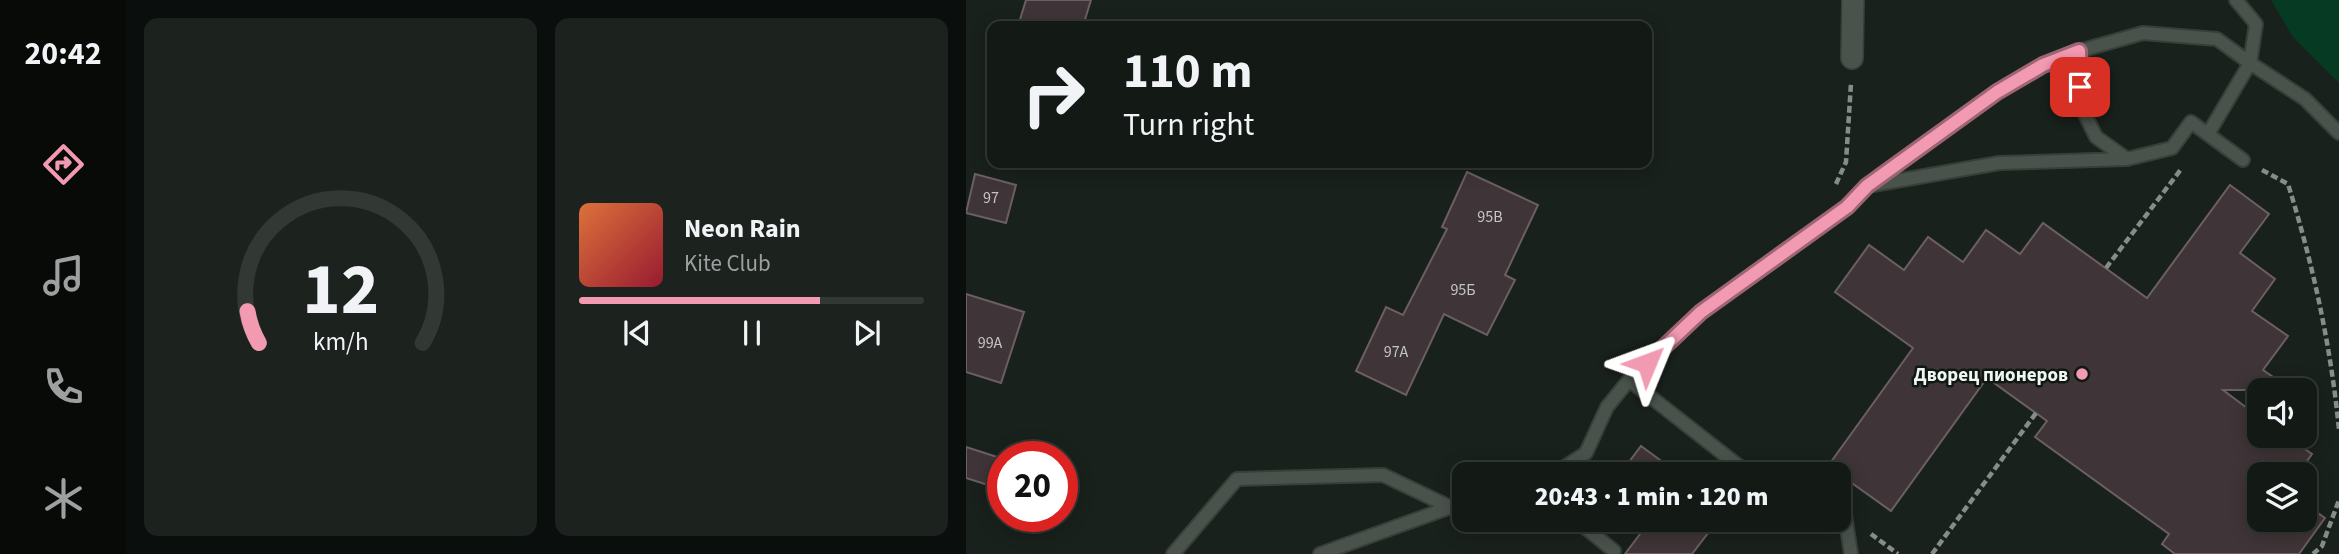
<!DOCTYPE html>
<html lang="en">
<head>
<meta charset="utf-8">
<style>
  body { margin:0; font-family:"Source Sans 3",sans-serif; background:#1c221e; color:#f1f3f6; height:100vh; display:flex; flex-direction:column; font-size:26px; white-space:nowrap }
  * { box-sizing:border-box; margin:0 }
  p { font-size:23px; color:#9da0a0 }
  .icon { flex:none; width:38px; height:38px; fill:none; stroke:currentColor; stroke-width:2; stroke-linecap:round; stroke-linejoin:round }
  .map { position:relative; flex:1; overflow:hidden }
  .drawer { display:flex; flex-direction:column; gap:18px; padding:18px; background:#0a0e0c; width:840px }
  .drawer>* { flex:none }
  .guide { position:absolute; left:21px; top:21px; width:665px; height:147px; border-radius:14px; box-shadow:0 4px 18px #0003,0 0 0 2px #323834; background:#131915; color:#f1f3f6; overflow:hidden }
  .fabs { position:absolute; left:1281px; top:378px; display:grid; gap:14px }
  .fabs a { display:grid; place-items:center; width:70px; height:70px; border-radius:14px; background:#131915; box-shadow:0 4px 18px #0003,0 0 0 2px #323834; font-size:35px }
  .speed { position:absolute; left:21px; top:441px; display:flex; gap:14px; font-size:35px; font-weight:700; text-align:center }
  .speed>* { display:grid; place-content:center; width:91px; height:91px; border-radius:50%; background:#131915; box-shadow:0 4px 18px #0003,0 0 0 2px #323834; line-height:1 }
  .speed .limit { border:10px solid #d22; background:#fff; color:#111 }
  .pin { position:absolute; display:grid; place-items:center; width:60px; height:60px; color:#fff; margin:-30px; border-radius:14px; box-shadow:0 4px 10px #0006 }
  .me { position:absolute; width:77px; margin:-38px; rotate:46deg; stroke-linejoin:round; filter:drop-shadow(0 0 5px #0008) }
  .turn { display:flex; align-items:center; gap:24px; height:147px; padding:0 21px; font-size:32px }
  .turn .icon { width:91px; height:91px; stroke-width:2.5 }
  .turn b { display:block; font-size:49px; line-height:60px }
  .drawer .card { flex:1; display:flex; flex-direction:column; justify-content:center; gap:10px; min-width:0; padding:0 24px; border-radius:14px; background:#1c221e }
  .drawer .dial { align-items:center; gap:0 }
  .dial svg { height:182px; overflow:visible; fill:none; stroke:#323834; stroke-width:7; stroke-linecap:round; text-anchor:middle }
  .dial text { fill:#f1f3f6; stroke:none }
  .song { display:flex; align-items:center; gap:21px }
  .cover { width:84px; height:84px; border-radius:10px; background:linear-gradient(135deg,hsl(20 70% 55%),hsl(350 70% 35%)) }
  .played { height:7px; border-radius:4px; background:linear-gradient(90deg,#f19ab2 70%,#323834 70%) }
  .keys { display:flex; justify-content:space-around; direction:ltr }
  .drawer .tiles { flex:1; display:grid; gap:18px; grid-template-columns:repeat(2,1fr) }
  .trip { position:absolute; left:486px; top:462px; width:399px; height:70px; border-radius:14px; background:#131915; box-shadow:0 4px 18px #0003,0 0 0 2px #323834; font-weight:800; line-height:70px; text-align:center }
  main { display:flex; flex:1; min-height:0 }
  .dock { display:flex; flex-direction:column; width:126px; justify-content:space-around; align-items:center; background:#080a08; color:#9da0a0 }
  .dock .icon { width:49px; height:49px }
  .dock .on { color:#f19ab2 }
  .dock b { font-size:32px; color:#f1f3f6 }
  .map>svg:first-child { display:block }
  .green { fill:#073a22 }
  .building { fill:#3f3437; stroke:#6b5f62; stroke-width:2 }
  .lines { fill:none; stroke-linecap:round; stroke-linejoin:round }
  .lane-casing { stroke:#383f3b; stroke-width:16 }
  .street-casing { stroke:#383f3b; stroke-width:24 }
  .path { stroke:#868d89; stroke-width:4.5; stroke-dasharray:7 3.5; stroke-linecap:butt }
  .lane { stroke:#49534c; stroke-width:12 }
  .street { stroke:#49534c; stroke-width:21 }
  .route-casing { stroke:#9d6474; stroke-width:18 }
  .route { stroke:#f19ab2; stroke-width:12 }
  .poi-dot { fill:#f19ab2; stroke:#101813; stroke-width:2.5 }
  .labels { text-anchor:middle; stroke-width:5; stroke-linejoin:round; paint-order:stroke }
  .number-label { font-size:16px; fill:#c4c6c3 }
  .poi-label { font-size:19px; font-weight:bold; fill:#f0f6f2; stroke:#101813; text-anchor:end }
</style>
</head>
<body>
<main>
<nav class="dock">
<b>20:42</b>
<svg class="icon on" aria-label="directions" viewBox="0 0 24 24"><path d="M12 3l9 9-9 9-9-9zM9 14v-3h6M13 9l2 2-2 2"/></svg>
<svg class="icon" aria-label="music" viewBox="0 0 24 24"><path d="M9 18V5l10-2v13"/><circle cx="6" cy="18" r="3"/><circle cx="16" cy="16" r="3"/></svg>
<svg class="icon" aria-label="phone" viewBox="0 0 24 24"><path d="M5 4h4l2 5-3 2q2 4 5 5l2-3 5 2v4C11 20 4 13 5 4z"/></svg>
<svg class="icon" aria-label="climate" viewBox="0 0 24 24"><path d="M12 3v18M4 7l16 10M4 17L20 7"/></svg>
</nav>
<section class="drawer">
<div class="tiles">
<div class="card dial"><svg viewBox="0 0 100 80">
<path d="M14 69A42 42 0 1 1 86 69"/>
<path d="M14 69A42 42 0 0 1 9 55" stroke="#f19ab2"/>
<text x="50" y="56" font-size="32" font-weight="700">12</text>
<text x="50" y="72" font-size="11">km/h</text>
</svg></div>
<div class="card">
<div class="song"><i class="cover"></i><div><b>Neon Rain</b><p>Kite Club</p></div></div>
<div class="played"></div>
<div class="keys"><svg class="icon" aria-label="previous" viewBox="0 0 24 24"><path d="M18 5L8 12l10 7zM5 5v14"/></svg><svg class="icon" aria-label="pause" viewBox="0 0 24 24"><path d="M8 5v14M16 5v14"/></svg><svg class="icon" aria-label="next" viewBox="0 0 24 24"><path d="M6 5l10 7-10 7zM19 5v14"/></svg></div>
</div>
</div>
</section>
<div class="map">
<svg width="1373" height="554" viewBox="0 0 1373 554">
  <rect width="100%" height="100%" fill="#19211c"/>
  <path class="green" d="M 1305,0 L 1373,0 L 1373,83 L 1327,37 Z"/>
  <path class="building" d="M 60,0 L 125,0 L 117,26 L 52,26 Z
    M 501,172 L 572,205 L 539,275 L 549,280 L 521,335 L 478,314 L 440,395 L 390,371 L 420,307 L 437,315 L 481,229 L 476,227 Z
    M 9,174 L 50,185 L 40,223 L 0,213 Z
    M 1264,185 L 1303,214 L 1274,253 L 1309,279 L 1286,311 L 1322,336 L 1297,370 L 1326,390 L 1257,390 L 1293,417 L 1293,436 L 1320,436 L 1346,454 L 1332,474 L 1293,474 L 1293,520 L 1339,520 L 1339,504 L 1359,518 L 1333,554 L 1209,554 L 1196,544 L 1203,534 L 1069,437 L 1081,421 L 1021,378 L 925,511 L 862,466 L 947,348 L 869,292 L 903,245 L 938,270 L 962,237 L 997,262 L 1020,230 L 1054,254 L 1077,223 L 1181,298 Z
    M 0,294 L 58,312 L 35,383 L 0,372 Z
    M 675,446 L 713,474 L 654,474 Z
    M 0,447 L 31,457 L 22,485 L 0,478 Z
    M 671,520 L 752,520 L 726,554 L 659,554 L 680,526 Z"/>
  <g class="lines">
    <g class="lane-casing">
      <path id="lane" d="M 1113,51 L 1114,104 L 1130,137 L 1161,159
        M 1242,134 L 1284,63 L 1290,24 L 1270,0
        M 905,184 L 1031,92 L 1077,65 L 1113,51 L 1177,33 L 1251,39 L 1284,63 L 1339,99 L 1373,133
        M 663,380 L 783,474
        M 588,474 L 620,453 L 641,407 L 663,380 L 735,312 L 881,207 L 901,186 L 1033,163 L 1161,159 L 1206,148 L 1225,122 L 1277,160
        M 873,513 L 879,515 L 885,554
        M 610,520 L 648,551
        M 207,554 L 271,479 L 417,475 L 482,506
        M 354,554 L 499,502"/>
    </g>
    <g class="street-casing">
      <path id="street" d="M 886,58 L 887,0"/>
    </g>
    <path class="path" d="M 1296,170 L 1322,184 C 1347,264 1365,347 1373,430
      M 870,184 L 880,162 L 885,83
      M 1140,268 L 1216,168
      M 905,534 L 932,554
      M 966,554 L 1070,413
      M 1347,554 L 1356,546 L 1373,500"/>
    <use href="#lane" class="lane"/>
    <use href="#street" class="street"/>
  </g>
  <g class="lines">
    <g class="route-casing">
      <path id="route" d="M 681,363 L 735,312 L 881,207 L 901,186 L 923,170 L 1031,92 L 1077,65 L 1113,51 L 1114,87"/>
    </g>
    <use href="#route" class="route"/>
  </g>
  <circle class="poi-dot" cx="1116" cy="374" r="7"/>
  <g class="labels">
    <g class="number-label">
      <text x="25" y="203">97</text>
      <text x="524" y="222">95В</text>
      <text x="497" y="295">95Б</text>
      <text x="24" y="348">99А</text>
      <text x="430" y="357">97А</text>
    </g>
    <g class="poi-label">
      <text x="1102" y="381">Дворец пионеров</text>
    </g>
  </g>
</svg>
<div class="fabs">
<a><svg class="icon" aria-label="sound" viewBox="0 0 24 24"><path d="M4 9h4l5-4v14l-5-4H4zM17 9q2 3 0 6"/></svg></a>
<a><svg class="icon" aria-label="layers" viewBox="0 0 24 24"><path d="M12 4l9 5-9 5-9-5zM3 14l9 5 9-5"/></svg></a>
</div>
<div class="speed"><div class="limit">20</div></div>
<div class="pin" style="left:1114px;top:87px;background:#d93025"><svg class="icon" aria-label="arrive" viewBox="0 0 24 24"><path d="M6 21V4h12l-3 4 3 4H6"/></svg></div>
<svg class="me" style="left:681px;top:363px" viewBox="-20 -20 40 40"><path d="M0-17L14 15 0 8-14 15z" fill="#f19ab2" stroke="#fff" stroke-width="4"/></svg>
<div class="trip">20:43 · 1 min · 120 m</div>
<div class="guide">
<div class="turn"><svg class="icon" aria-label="right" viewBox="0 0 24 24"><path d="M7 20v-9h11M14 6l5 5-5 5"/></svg><div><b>110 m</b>Turn right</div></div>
</div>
</div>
</main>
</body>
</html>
